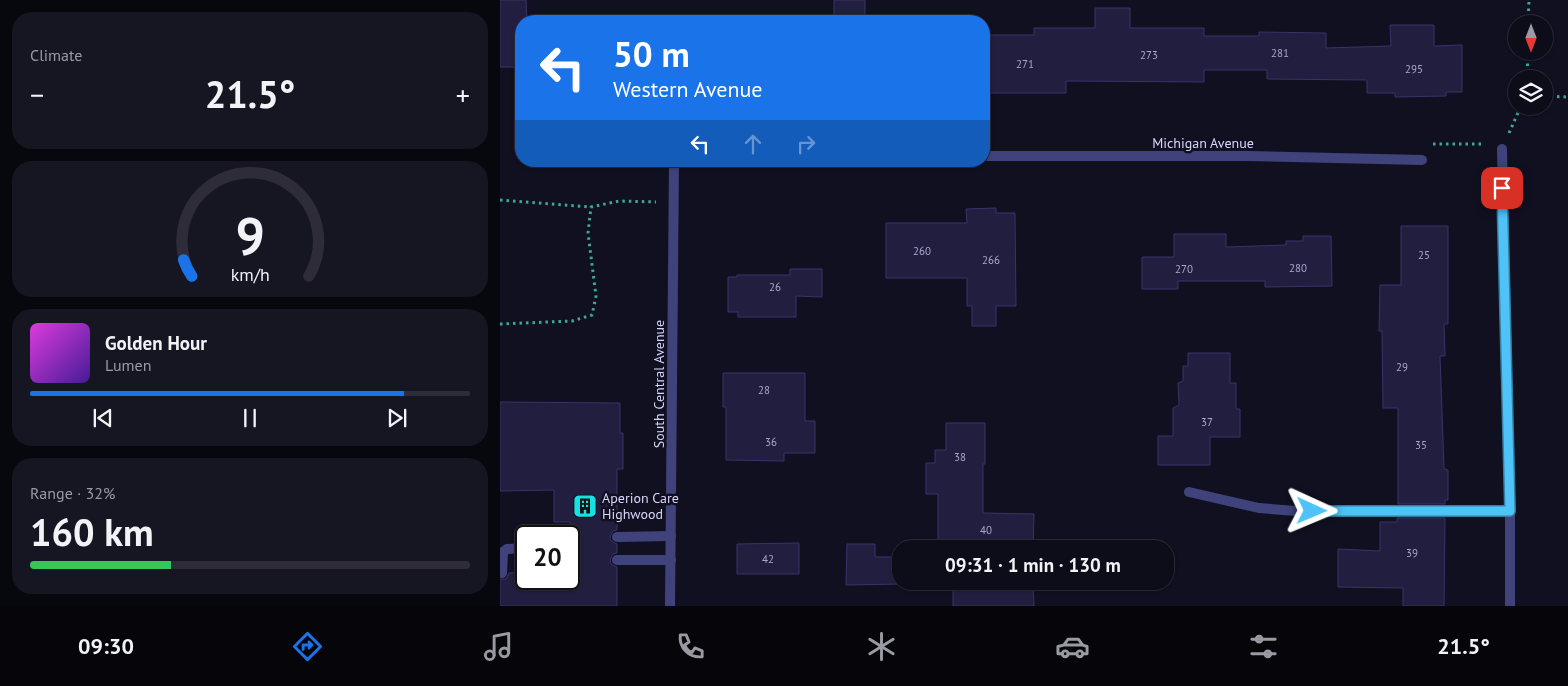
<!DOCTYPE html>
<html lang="en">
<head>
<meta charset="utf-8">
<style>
  body { margin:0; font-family:"PT Sans",sans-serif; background:#161522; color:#f1f3f6; height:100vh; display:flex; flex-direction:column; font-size:19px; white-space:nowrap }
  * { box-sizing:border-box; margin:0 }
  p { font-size:16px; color:#9a9ba2 }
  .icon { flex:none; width:28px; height:28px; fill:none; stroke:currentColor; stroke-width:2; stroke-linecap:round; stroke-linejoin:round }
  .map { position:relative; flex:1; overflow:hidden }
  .side { display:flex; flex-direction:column; gap:12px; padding:12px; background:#07070e; width:500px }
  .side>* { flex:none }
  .top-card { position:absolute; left:15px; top:15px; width:475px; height:152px; border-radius:20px; box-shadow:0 1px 4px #0004,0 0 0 1px #2d2c38; background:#1a73e8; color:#fff; overflow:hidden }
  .needle { width:32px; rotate:180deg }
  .tools { position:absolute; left:1008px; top:15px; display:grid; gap:10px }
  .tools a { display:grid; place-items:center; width:45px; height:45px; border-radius:50%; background:#0d0c19; box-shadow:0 1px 4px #0004,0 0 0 1px #2d2c38; font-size:25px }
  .speed { position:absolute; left:15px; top:525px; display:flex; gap:10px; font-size:25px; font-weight:700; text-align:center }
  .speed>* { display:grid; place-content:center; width:65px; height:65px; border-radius:50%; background:#0d0c19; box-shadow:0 1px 4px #0004,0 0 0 1px #2d2c38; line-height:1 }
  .speed .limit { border:2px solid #111; border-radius:8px; background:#fff; color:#111 }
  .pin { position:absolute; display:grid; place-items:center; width:42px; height:42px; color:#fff; margin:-21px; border-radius:10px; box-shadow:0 2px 8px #0006 }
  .me { position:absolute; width:55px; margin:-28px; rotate:91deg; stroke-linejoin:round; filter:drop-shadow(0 0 4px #0008) }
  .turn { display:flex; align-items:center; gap:18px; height:105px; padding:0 15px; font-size:22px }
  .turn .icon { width:65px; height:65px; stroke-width:2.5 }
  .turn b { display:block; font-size:35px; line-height:42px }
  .lanes { display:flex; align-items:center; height:48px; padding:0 15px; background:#0003; justify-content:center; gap:25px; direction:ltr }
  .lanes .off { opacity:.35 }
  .big { font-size:38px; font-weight:600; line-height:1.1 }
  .side .card { flex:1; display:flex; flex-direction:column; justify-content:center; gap:8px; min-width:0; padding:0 18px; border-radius:20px; background:#161522 }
  .side .dial { align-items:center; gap:0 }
  .dial svg { height:130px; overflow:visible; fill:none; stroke:#2d2c38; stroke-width:7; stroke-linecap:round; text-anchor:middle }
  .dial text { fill:#f1f3f6; stroke:none }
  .song { display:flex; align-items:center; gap:15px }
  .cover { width:60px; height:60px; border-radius:8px; background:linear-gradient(135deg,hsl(300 70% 55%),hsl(260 70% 35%)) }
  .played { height:5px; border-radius:2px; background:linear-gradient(90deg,#1a73e8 85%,#2d2c38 85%) }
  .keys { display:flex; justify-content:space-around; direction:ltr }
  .heat { display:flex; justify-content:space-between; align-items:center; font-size:28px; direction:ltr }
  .charge { height:8px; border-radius:4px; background:linear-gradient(90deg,#34c759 32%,#2d2c38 0) }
  .trip { position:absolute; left:392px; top:540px; width:282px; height:50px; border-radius:20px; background:#0d0c19; box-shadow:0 1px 4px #0004,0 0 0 1px #2d2c38; font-weight:600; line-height:50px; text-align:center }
  .tabs { display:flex; height:80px; justify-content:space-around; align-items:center; background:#05050a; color:#9a9ba2 }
  .tabs .icon { width:35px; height:35px }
  .tabs .active { color:#1a73e8 }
  .tabs b { font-size:22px; color:#f1f3f6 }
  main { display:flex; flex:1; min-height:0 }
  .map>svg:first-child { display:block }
  .building { fill:#221e40; stroke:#38336a }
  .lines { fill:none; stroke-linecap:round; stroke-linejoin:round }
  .path { stroke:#3ba898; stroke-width:3; stroke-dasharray:2.5 4; stroke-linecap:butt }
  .service { stroke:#40437b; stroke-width:10 }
  .minor { stroke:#40437b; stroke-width:10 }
  .route-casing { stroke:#337fa1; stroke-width:12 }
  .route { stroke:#4fc3f7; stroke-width:9 }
  .labels { text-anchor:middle; stroke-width:5; stroke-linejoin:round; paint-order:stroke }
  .number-label { font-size:11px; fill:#a9a7cc }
  .street-label { font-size:14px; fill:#d6d5fa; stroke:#111021 }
  .poi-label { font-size:14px; fill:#d6d5fa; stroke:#111021; text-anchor:start }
</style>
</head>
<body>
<main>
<section class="side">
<div class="card"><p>Climate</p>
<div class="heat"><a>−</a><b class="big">21.5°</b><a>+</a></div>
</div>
<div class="card dial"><svg viewBox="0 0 100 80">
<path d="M14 69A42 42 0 1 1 86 69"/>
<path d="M14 69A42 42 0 0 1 9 59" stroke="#1a73e8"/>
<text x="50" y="56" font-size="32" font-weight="700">9</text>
<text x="50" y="72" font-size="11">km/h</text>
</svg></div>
<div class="card">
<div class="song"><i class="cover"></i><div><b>Golden Hour</b><p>Lumen</p></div></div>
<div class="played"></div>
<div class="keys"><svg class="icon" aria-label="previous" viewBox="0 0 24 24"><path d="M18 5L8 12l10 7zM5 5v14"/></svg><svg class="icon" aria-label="pause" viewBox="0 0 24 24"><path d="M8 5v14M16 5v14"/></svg><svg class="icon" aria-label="next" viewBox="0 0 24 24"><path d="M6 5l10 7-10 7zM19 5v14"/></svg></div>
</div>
<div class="card"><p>Range · 32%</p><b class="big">160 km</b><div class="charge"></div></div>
</section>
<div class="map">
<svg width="1068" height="606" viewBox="0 0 1068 606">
  <rect width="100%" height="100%" fill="#111021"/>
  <path class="building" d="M 0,0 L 26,0 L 27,21 L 21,21 L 21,67 L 0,67 Z
    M 334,0 L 365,0 L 365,21 L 334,21 Z
    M 595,8 L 630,8 L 630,28 L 704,28 L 704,36 L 759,36 L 759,32 L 826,33 L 826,48 L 891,46 L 890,25 L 934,25 L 934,46 L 962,45 L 962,92 L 946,92 L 946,96 L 895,97 L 895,93 L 867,93 L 867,80 L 767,79 L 767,70 L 704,70 L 704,82 L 566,81 L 566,93 L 484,93 L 484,35 L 534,35 L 534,28 L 595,28 Z
    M 496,208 L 496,213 L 515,213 L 516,306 L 496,306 L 496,326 L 472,326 L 472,306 L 467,306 L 467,278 L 386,278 L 386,223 L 467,223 L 466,209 Z
    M 901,226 L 948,226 L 948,324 L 944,324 L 945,356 L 940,356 L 944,469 L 948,470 L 948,500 L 945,500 L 945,504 L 898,504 L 898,408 L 883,408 L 882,331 L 879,331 L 880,285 L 901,285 Z
    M 674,234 L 726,234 L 726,247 L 786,245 L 786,241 L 803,241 L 803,236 L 831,236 L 832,286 L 765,287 L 765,281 L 678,281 L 678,289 L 642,289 L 642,257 L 674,257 Z
    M 290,269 L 322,269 L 322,297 L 296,296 L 296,317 L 238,317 L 238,312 L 228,312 L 228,277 L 237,277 L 237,275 L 290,275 Z
    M 688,353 L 730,353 L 730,383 L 736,383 L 736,409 L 740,409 L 740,437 L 710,437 L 710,465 L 658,465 L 658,436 L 673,436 L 673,408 L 679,405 L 678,383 L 683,381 L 683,366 L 688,366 Z
    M 223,373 L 305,373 L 305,421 L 315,421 L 315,453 L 284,453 L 284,461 L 226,460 L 226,407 L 223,407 Z
    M 0,402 L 120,403 L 120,433 L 123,433 L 123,469 L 117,469 L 117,530 L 113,531 L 110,537 L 111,541 L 117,544 L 117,553 L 113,554 L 110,560 L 111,564 L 117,567 L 117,606 L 0,606 L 0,579 L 6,579 L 9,573 L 26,572 L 26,579 L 69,579 L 71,566 L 75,564 L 78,559 L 76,555 L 71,552 L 71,546 L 76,541 L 78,536 L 75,532 L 71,530 L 70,522 L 54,522 L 54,490 L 0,491 Z
    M 446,423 L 485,423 L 485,464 L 483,464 L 483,513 L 534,514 L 533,549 L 447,549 L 438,540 L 438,494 L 426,494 L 426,463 L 435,463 L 435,450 L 446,450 Z
    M 897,518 L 945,518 L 944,606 L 903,606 L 903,588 L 838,587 L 838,549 L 880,551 L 880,522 L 897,522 Z
    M 299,543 L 299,574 L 237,574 L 237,544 Z
    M 347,544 L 375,544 L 375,557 L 401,557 L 401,584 L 346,585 Z
    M 448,581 L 533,581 L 534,606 L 453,606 L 453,584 L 448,584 Z"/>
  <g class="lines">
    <path class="path" d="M 1028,24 L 1029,0
      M 1027,79 L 1028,51
      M 1044,96 L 1068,97
      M 1009,133 L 1021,106
      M 933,144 L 985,144
      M 0,200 L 91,207
      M 0,324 L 72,321 L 92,315 L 96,296 L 88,233 L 91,207 L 119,201 L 156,202"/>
    <path class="service" d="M 689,492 L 759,508 L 796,511 L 1010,511
      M 117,537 L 171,536
      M 69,539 L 71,537
      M 69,558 L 71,559
      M 117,560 L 171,560
      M 2,573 L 3,552 L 7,549 L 26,548"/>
    <path class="minor" d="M 1002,149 L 1010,511 L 1010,606
      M 484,156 L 746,156 L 922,160
      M 170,606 L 174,161"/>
  </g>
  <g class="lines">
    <g class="route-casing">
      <path id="route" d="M 812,511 L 1010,511 L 1002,188"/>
    </g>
    <use href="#route" class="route"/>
  </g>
  <defs>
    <g id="building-square" transform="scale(1.25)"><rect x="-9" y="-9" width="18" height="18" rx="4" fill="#18e1e3" stroke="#111021"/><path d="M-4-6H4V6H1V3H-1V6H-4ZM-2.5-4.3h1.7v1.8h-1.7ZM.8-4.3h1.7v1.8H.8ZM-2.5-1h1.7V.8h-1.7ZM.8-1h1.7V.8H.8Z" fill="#111"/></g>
  </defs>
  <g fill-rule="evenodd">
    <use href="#building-square" x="85" y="506"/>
  </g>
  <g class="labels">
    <g class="number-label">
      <text x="780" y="57">281</text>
      <text x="649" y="59">273</text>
      <text x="525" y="68">271</text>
      <text x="914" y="73">295</text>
      <text x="422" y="255">260</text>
      <text x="924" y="259">25</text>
      <text x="491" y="264">266</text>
      <text x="798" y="272">280</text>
      <text x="684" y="273">270</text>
      <text x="275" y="291">26</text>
      <text x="902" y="371">29</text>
      <text x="264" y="394">28</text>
      <text x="707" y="426">37</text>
      <text x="271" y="446">36</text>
      <text x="921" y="449">35</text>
      <text x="460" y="461">38</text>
      <text x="486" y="534">40</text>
      <text x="912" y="557">39</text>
      <text x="268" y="563">42</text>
    </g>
    <g class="street-label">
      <text x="703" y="148">Michigan Avenue</text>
      <text transform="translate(159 384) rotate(-90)" y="5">South Central Avenue</text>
    </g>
    <g class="poi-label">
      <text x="102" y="503">Aperion Care<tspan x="102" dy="16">Highwood</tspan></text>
    </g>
  </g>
</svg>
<div class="tools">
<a><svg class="needle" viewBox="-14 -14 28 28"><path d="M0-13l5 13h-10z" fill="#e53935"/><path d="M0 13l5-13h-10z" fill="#9a9ba2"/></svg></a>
<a><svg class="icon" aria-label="layers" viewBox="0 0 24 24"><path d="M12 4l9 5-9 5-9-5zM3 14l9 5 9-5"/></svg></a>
</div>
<div class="speed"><div class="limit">20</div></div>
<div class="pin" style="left:1002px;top:188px;background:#d93025"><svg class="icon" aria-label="arrive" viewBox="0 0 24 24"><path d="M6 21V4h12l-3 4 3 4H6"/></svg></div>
<svg class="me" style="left:812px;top:511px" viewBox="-20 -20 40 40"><path d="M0-17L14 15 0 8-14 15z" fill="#4fc3f7" stroke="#fff" stroke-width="4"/></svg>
<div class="trip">09:31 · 1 min · 130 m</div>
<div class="top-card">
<div class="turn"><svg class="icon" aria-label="left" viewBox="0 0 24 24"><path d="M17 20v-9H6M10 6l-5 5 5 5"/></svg><div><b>50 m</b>Western Avenue</div></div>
<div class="lanes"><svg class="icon" aria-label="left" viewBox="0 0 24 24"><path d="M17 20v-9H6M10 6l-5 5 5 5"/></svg><svg class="icon off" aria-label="ahead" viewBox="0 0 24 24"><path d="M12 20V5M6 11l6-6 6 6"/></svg><svg class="icon off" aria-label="right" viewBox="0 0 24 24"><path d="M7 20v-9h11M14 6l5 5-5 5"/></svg></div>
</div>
</div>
</main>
<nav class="tabs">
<b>09:30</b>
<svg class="icon active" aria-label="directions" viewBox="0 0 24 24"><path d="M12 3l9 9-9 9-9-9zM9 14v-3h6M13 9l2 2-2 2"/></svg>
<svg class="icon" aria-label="music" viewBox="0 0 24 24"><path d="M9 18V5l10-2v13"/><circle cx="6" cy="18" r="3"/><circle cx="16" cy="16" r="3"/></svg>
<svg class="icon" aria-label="phone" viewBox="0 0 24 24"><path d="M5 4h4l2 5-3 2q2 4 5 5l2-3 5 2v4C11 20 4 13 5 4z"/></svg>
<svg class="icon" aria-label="climate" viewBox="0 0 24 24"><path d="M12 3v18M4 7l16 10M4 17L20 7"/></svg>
<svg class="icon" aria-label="car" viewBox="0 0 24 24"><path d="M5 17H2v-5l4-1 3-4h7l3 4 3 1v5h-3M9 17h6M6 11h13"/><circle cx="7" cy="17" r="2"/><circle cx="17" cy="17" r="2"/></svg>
<svg class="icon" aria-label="filters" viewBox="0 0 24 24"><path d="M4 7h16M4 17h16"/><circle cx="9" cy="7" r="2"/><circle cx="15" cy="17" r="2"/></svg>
<b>21.5°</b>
</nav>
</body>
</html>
